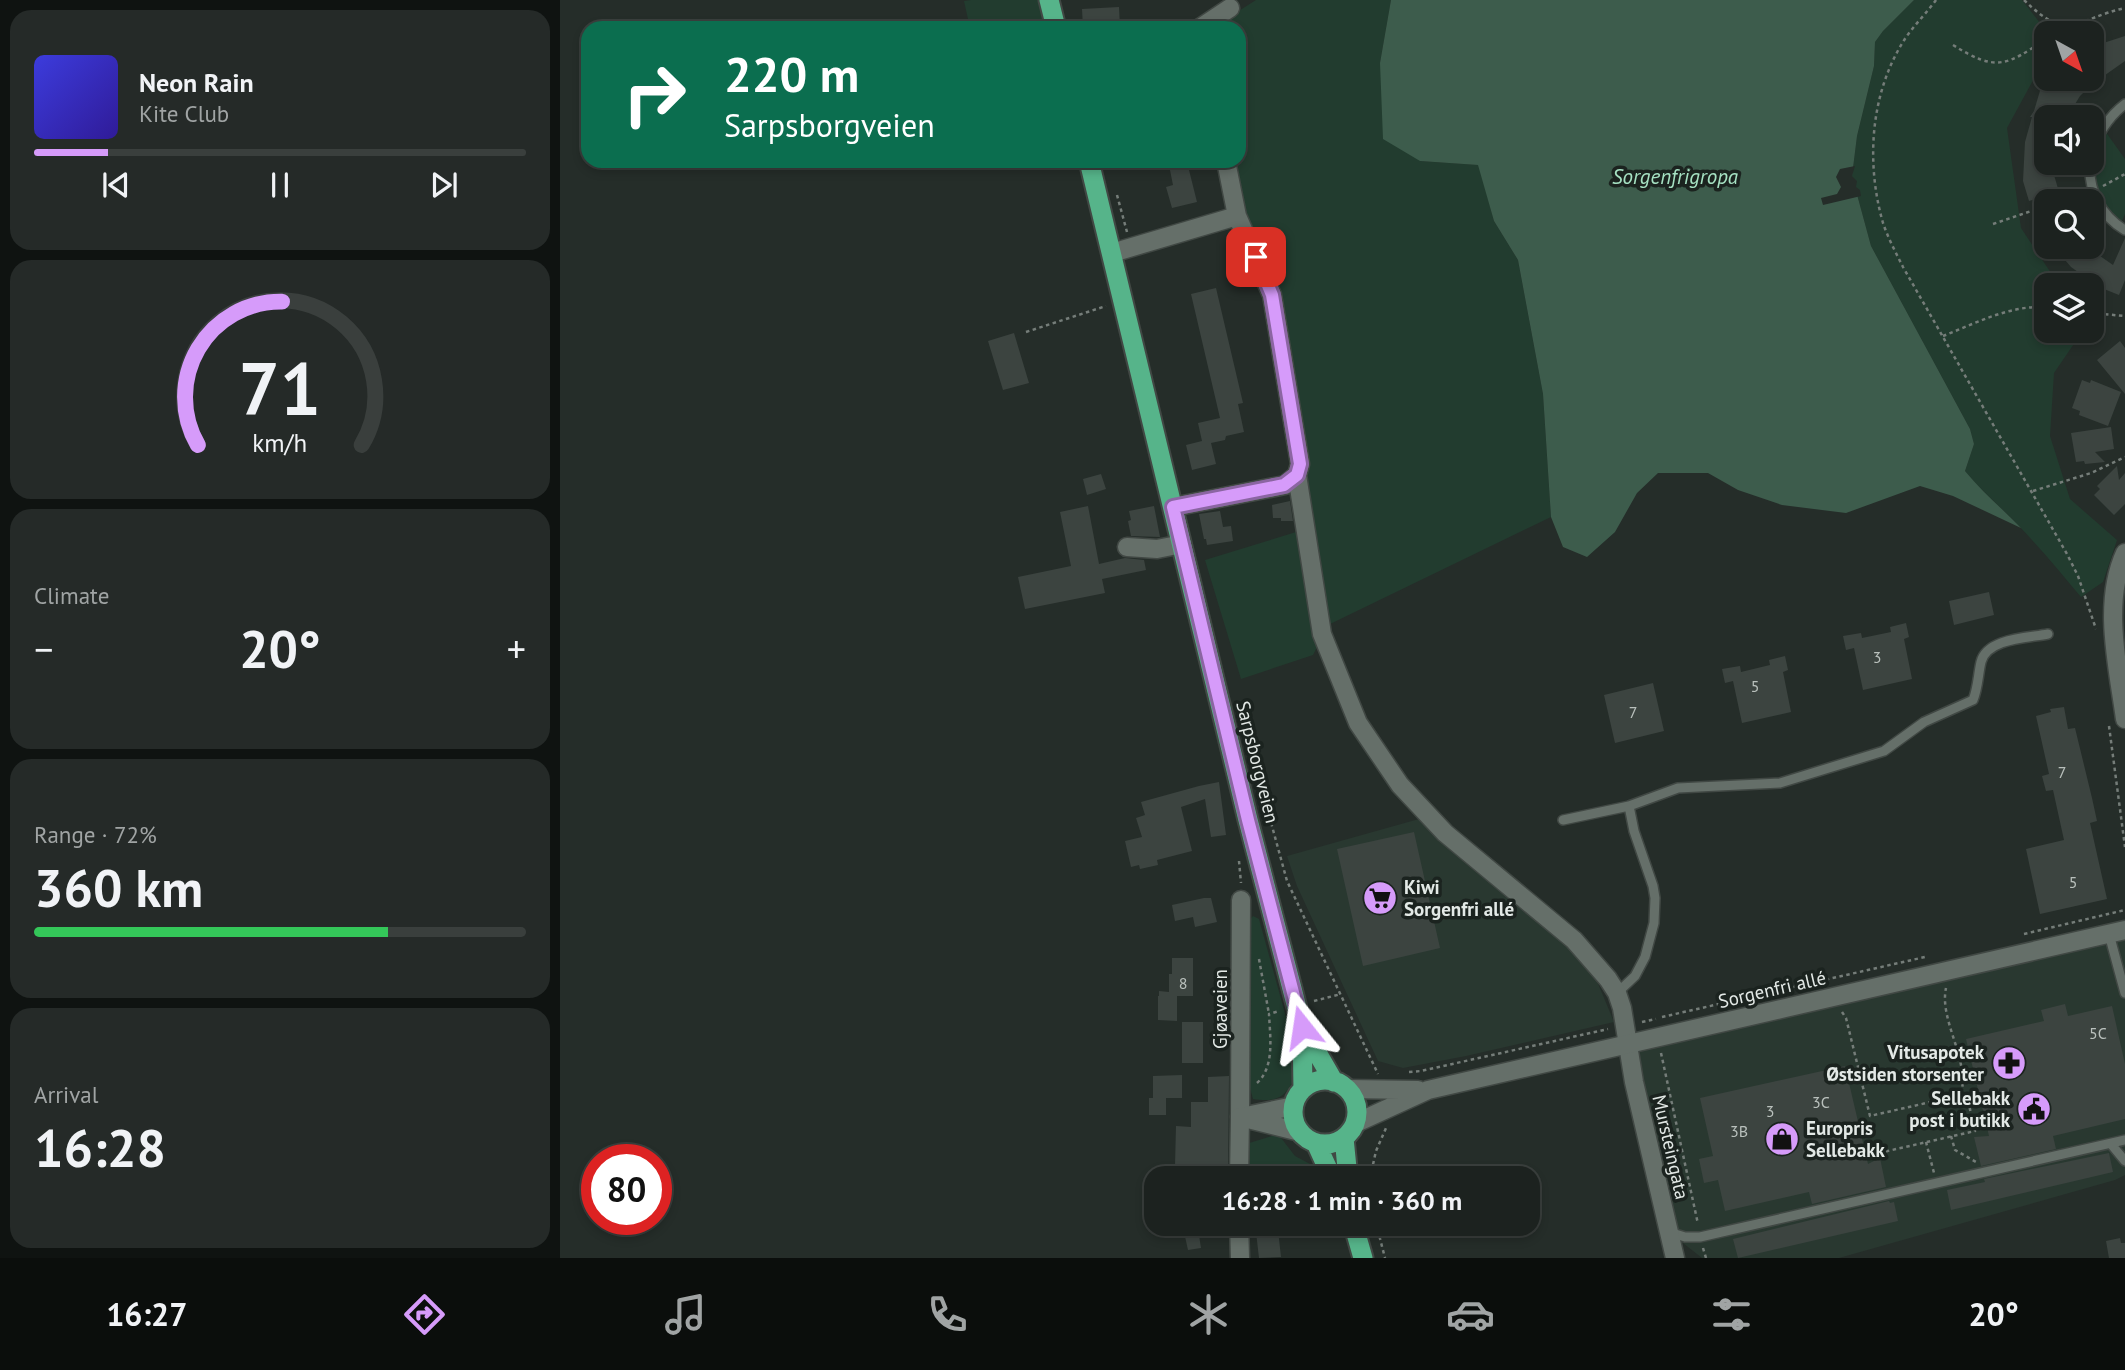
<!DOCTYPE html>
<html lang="en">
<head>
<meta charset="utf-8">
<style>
  body { margin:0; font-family:"PT Sans",sans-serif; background:#252a28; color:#f1f3f6; height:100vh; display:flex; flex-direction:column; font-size:26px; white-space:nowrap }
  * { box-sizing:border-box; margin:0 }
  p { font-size:23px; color:#a0a4a4 }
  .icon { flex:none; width:38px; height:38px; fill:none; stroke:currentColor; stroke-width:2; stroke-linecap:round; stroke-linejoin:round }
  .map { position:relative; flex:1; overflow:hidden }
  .details { display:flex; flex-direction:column; gap:10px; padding:10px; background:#0f1311; width:560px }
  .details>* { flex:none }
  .top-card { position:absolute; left:21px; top:21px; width:665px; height:147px; border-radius:21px; box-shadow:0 4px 10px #0003,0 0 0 2px #3a3f3d; background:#0b6e4f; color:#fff; overflow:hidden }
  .needle { width:46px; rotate:140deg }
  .tools { position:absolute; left:1474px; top:21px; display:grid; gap:14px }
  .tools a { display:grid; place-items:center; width:70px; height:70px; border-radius:14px; background:#1c221f; box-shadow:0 4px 10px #0003,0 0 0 2px #3a3f3d; font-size:35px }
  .speed { position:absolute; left:21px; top:1144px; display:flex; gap:14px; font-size:35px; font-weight:700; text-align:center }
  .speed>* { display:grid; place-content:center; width:91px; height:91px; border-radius:50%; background:#1c221f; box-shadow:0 4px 10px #0003,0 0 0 2px #3a3f3d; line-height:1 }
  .speed .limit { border:10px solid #d22; background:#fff; color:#111 }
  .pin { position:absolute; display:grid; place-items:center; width:60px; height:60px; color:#fff; margin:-30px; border-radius:14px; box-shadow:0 4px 10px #0006 }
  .me { position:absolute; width:77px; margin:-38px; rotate:345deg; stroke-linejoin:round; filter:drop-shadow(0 0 5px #0008) }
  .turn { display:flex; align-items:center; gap:24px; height:147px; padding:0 28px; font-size:32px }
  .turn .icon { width:91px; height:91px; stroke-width:2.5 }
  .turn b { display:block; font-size:49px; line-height:60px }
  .big { font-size:52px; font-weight:600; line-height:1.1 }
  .details .widget { flex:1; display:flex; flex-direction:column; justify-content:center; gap:10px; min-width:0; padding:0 24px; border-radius:21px; background:#252a28 }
  .details .dial { align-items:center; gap:0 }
  .dial svg { height:182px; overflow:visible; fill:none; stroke:#3a3f3d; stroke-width:7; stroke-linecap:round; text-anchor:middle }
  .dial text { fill:#f1f3f6; stroke:none }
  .song { display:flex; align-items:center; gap:21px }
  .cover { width:84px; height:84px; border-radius:10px; background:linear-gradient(135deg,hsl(240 70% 55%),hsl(250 70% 35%)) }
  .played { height:7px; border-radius:4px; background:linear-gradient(90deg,#d69bfa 15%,#3a3f3d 15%) }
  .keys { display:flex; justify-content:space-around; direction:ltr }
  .heat { display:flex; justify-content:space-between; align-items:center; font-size:38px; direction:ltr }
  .charge { height:10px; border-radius:5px; background:linear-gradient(90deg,#34c759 72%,#3a3f3d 0) }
  .trip { position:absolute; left:584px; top:1166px; width:396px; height:70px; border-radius:21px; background:#1c221f; box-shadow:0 4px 10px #0003,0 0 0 2px #3a3f3d; font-weight:600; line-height:70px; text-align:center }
  .tabs { display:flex; height:112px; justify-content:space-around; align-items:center; background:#0b0e0c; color:#a0a4a4 }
  .tabs .icon { width:49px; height:49px }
  .tabs .current { color:#d69bfa }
  .tabs b { font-size:32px; color:#f1f3f6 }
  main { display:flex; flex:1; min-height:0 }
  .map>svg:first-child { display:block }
  .built { fill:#293830 }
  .green { fill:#223c2f }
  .water { fill:#3d5c4c }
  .pier { fill:#252d29 }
  .building { fill:#3c4440 }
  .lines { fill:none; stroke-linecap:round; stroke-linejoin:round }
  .service-casing { stroke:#414844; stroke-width:12 }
  .minor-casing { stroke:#414844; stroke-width:21 }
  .tertiary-casing { stroke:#414844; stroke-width:21 }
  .trunk-casing { stroke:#414844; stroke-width:23 }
  .path { stroke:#757d79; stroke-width:2.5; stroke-dasharray:3.5 3.5; stroke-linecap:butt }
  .service { stroke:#656f69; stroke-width:9 }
  .minor { stroke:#656f69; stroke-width:18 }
  .tertiary { stroke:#656f69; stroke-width:18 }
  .trunk { stroke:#56b48a; stroke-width:19 }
  .route-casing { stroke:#8b65a2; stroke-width:18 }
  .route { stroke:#d69bfa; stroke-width:12 }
  .labels { text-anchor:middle; stroke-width:7; stroke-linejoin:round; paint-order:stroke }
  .number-label { font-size:16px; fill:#b9c0bc }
  .street-label { font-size:19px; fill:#e3e9e6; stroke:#1b231f }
  .poi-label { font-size:19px; font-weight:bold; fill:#e3e9e6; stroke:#1b231f; text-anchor:start }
  .water-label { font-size:21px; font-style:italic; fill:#a6e2c3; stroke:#1b231f }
</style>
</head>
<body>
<main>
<section class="details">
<div class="widget">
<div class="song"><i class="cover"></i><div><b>Neon Rain</b><p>Kite Club</p></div></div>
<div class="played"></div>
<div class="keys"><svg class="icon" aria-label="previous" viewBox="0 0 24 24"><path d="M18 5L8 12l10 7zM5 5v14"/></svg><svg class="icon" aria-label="pause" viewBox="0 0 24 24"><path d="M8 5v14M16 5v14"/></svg><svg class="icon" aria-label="next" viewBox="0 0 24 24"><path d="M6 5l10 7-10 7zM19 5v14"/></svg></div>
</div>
<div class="widget dial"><svg viewBox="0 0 100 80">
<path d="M14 69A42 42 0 1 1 86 69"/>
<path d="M14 69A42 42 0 0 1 51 6" stroke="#d69bfa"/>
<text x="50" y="56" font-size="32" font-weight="700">71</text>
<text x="50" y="72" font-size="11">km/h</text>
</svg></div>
<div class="widget"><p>Climate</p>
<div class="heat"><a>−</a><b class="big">20°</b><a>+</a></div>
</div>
<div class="widget"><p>Range · 72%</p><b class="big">360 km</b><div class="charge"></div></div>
<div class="widget"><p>Arrival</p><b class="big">16:28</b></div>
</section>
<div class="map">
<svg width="1565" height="1258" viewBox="0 0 1565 1258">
  <rect width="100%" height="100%" fill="#252d29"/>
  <path class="built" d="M 859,819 L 1011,950 L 1037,981 L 1054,1022 L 906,1056 L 843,1068 L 818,1061 L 737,886 L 727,856 Z
    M 1565,930 L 1565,1175 L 1555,1180 L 1279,1258 L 1142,1258 L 1109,1232 L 1068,1044 Z"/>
  <path class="green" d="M 411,0 L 489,0 L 496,28 L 410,28 L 404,1 Z
    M 696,0 L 831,0 L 820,63 L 860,161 L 919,165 L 934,221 L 958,260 L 983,394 L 991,517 L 768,625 L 753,655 L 681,679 L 645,560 L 746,529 L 713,289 L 677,218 L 668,161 L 679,161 L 679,28 L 658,28 L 674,14 Z
    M 1354,0 L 1462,0 L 1484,28 L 1483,62 L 1447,128 L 1461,228 L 1497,282 L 1502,285 L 1486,285 L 1486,331 L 1521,331 L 1520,335 L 1494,373 L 1490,436 L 1510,499 L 1557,540 L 1543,582 L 1521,597 C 1501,573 1481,549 1459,526 C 1441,507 1421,491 1405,471 L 1414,444 L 1410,429 L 1311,246 L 1292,176 L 1297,136 L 1314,66 L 1315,42 L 1323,31 Z
    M 1545,131 L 1565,159 L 1565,214 L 1562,221 C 1532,199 1529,162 1545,131 Z
    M 693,916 L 699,919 L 740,1068 C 727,1092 724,1104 693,1099 L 690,1088 L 689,921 Z
    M 718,1134 L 735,1156 L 752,1165 L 757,1178 L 686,1178 L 686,1144 Z"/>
  <path class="water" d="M 831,0 L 1354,0 L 1323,31 L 1315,42 L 1314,66 L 1297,136 L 1292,176 L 1311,246 L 1410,429 L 1414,444 L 1405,471 C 1422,492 1443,509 1461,528 L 1393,496 L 1360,486 L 1286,513 L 1222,505 L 1178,490 L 1148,473 L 1098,473 L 1077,493 L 1055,532 L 1027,557 L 1003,547 L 991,517 L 983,394 L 958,260 L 934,221 L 918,165 L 860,161 L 823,139 L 820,63 Z"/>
  <path class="pier" d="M 1295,166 L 1292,176 L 1297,181 L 1296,187 L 1300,190 L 1301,196 L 1263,205 L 1261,198 L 1277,194 L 1281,187 L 1276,177 L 1280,169 Z"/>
  <path class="building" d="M 559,7 L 560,28 L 523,28 L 522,9 Z
    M 1565,36 L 1565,61 L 1531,85 L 1520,96 L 1507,117 L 1486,117 L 1486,163 L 1495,163 L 1494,175 L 1499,192 L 1469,201 L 1463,181 L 1465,142 L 1472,117 L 1470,117 L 1474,111 L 1482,84 L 1486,84 L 1486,92 L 1494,79 L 1531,79 L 1531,47 Z
    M 628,166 L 637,202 L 612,208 L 606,187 L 613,185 L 610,170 Z
    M 1565,238 L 1565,280 L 1559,295 L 1539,287 L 1511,267 L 1494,247 L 1527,247 L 1553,265 Z
    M 656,288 L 683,403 L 678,404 L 684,432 L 666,436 L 665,440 L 651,443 L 656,464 L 632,470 L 626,445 L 642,441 L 638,423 L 660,418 L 631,294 Z
    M 454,333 L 469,383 L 443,390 L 428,341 Z
    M 1560,341 L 1565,348 L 1565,394 L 1537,360 Z
    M 1522,380 L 1530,383 L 1531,380 L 1561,392 L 1548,426 L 1519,415 L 1520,411 L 1512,408 Z
    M 1551,427 L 1554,449 L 1535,452 L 1545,462 L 1525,464 L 1524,461 L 1516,462 L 1511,433 Z
    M 1557,466 L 1559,480 L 1565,473 L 1565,504 L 1554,515 L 1534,495 L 1540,489 L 1537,486 Z
    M 541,474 L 546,489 L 527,495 L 523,479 Z
    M 730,501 L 733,521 L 721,521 L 721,518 L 713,518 L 712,505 Z
    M 528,506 L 539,564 L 565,558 L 584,560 L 586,570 L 542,579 L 545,593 L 465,609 L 458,577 L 511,566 L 500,512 Z
    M 594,506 L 600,537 L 571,536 L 568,521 L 571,520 L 569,511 Z
    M 660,511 L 663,527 L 671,526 L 673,541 L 647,545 L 646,539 L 644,539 L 639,514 Z
    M 1429,592 L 1434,615 L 1394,625 L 1389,601 Z
    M 1346,623 L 1349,637 L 1344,639 L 1352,679 L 1303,690 L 1294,648 L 1286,650 L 1283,636 L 1301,633 L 1302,638 L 1331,632 L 1330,627 Z
    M 1225,656 L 1228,670 L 1223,672 L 1231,712 L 1182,723 L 1173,681 L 1165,683 L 1162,669 L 1180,666 L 1181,672 L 1210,665 L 1209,660 Z
    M 1093,683 L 1104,731 L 1055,743 L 1044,695 Z
    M 1504,707 L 1508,729 L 1515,728 L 1532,798 L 1537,821 L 1530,823 L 1547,899 L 1480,914 L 1466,849 L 1504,840 L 1493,790 L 1486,791 L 1482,776 L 1489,774 L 1476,716 L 1491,712 L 1490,709 Z
    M 659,782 L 666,835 L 651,837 L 645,799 L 621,807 L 632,851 L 597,860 L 598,865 L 580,869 L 579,865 L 571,867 L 565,841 L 582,837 L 576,818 L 585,815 L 581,802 L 639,786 Z
    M 854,832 L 880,948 L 803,966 L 777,849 Z
    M 644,898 L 651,898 L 657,922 L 635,927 L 633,917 L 615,921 L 612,905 Z
    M 612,958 L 633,958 L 633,996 L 617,996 L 617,1021 L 598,1020 L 598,996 L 599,996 L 599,991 L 609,992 L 609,974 L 612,974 Z
    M 1505,1004 L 1508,1016 L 1552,1006 L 1565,1064 L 1565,1119 L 1493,1136 L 1496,1149 L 1421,1166 L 1414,1137 L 1429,1136 L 1406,1039 L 1484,1021 L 1481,1010 Z
    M 622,1022 L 643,1022 L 643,1063 L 622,1063 Z
    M 1285,1066 L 1308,1164 L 1320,1158 L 1326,1187 L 1252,1204 L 1249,1192 L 1165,1211 L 1158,1180 L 1144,1183 L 1139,1159 L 1153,1156 L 1140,1098 Z
    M 622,1075 L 622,1098 L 606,1098 L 606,1115 L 589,1115 L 589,1098 L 593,1098 L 593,1076 Z
    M 669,1076 L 668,1178 L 639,1178 L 639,1166 L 615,1166 L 616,1126 L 631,1127 L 631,1102 L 648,1102 L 648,1077 Z
    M 1549,1153 L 1553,1172 L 1391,1210 L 1387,1190 L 1425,1182 L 1424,1179 Z
    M 1329,1201 L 1330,1203 L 1334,1202 L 1338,1221 L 1178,1258 L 1173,1239 Z
    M 638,1229 L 641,1248 L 628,1250 L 624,1232 Z
    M 718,1230 L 721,1257 L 699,1258 L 696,1232 Z
    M 1560,1238 L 1561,1243 L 1565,1243 L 1565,1258 L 1549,1258 L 1546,1241 Z"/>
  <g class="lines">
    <g class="service-casing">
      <path id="service" d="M 1531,154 C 1538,133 1548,117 1565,104
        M 1530,163 C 1528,190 1541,216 1565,230
        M 1003,820 L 1069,806 L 1118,788 L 1220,783 L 1324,751 L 1364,722 L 1413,700 C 1418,688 1418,675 1421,662 C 1427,638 1468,638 1488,634
        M 1549,934 L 1565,993
        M 1057,993 L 1075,976 L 1085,957 L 1094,923 L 1095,898 L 1093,886 L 1074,831 L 1069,806
        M 1551,1144 L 1565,1161
        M 1109,1232 L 1125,1237 L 1140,1237 L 1565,1140"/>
    </g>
    <g class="minor-casing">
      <path id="minor" d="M 640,28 L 670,8
        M 552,253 L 677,216
        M 737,475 L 762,634 L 798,723 L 840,785 L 885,833 L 1014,940 L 1048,979 L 1057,993 L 1062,1008 L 1074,1082 L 1115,1258
        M 613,507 L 725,485 L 737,475 L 740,464 L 712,295 L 677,216 L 666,161
        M 567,547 L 597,549 L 622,544
        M 1565,553 C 1542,603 1558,667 1565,719
        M 680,1117 L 681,900"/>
    </g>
    <g class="tertiary-casing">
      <path id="tertiary" d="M 787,1089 L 858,1090
        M 686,1116 L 734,1106
        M 680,1117 L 740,1132
        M 796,1123 L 868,1090 L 1565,930
        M 679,1178 L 680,1117
        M 679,1223 L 680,1258"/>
    </g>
    <g class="trunk-casing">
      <path id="trunk" d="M 489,0 L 496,28
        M 529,161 L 688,820 L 742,1027 L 743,1089
        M 743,1028 L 774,1082
        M733 1112a32 32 0 1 1 64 0a32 32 0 1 1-64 0Z
        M 784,1138 L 788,1178
        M 756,1143 L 772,1178
        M 793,1223 L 803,1258"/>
    </g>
    <path class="path" d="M 1376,0 C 1366,14 1352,27 1343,42 C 1310,95 1306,164 1323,223 C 1328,238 1336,253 1343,267 L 1507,554 L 1518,576 L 1536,629
      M 1464,0 C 1509,44 1515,19 1565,8
      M 1493,33 L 1499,25
      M 1393,45 C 1436,72 1446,66 1486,39
      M 1543,186 L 1565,174
      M 557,195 L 567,232
      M 1500,201 L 1521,194
      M 1433,224 L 1486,206
      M 1531,313 L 1565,316
      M 466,332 L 546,306
      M 1383,336 C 1416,323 1450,305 1486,307
      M 1473,491 L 1531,473 L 1565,457
      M 1549,726 L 1565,847
      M 689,742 L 727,881 L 818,1074
      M 679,861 L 681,883
      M 1464,934 L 1565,910
      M 699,959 L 709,1014
      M 754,1001 L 781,994
      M 1282,1012 L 1286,1018 L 1310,1116 L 1401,1095 C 1410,1059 1379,1021 1386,988
      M 1102,1017 L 1365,957
      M 1082,1022 L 1096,1019
      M 1101,1053 L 1138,1224
      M 849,1072 L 861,1071 L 1048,1029
      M 697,1083 C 715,1067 710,1036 709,1014 L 719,1011
      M 1391,1136 L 1395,1150 L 1416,1162
      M 1366,1142 L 1374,1173
      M 1319,1153 L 1415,1131 L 1409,1105 L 1401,1095
      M 810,1178 L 816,1151 L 826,1128
      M 816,1223 L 825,1258
      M 1143,1248 L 1146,1258"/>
    <use href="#service" class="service"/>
    <use href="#minor" class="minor"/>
    <use href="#tertiary" class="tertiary"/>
    <use href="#trunk" class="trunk"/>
  </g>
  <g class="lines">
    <g class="route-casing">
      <path id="route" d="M 696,257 L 712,295 L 740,464 L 737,475 L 724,485 L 613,507 L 688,820 L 742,1027"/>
    </g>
    <use href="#route" class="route"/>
  </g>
  <defs>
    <g id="supermarket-disc" transform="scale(1.75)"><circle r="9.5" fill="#d69bfa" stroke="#1b231f"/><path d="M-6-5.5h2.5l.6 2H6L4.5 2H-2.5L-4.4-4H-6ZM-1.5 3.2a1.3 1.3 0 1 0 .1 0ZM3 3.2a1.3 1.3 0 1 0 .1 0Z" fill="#111"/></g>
    <g id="pharmacy-disc" transform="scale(1.75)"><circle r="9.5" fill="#d69bfa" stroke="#1b231f"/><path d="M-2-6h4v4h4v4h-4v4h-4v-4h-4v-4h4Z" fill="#111"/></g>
    <g id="civic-disc" transform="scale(1.75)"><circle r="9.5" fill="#d69bfa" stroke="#1b231f"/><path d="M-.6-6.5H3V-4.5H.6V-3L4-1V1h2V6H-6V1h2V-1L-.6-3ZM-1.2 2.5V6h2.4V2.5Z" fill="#111"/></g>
    <g id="shop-disc" transform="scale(1.75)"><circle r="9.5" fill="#d69bfa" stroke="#1b231f"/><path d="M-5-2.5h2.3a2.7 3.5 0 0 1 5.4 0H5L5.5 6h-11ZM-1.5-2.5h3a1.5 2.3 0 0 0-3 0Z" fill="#111"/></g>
  </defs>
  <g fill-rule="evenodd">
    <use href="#supermarket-disc" x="820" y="898"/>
    <use href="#pharmacy-disc" x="1449" y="1063"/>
    <use href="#civic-disc" x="1474" y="1109"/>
    <use href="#shop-disc" x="1222" y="1139"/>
  </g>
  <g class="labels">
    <g class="number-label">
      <text x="1317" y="663">3</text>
      <text x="1195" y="692">5</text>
      <text x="1073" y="718">7</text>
      <text x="1502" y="778">7</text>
      <text x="1513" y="888">5</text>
      <text x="623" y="989">8</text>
      <text x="1538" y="1039">5C</text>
      <text x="1261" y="1108">3C</text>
      <text x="1210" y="1117">3</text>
      <text x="1179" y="1137">3B</text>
    </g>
    <g class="street-label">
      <text transform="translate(698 762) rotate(76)" y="7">Sarpsborgveien</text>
      <text transform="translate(1212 989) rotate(-13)" y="7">Sorgenfri allé</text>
      <text transform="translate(660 1009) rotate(-90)" y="7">Gjøaveien</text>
      <text transform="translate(1111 1147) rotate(77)" y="7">Mursteingata</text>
    </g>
    <g class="poi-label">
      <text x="844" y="894">Kiwi<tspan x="844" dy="22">Sorgenfri allé</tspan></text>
      <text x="1424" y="1059" text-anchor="end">Vitusapotek<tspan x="1424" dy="22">Østsiden storsenter</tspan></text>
      <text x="1450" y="1105" text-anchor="end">Sellebakk<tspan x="1450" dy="22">post i butikk</tspan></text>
      <text x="1246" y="1135">Europris<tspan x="1246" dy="22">Sellebakk</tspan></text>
    </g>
    <g class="water-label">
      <text x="1115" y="184">Sorgenfrigropa</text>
    </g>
  </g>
</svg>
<div class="tools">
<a><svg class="needle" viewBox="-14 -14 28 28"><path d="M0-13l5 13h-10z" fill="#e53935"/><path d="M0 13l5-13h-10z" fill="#a0a4a4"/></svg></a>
<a><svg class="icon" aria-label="sound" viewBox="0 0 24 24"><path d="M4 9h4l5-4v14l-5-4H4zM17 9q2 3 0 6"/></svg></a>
<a><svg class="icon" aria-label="search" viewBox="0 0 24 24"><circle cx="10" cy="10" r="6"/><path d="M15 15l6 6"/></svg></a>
<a><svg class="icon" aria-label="layers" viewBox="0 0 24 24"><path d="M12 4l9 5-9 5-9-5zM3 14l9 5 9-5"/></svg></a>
</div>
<div class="speed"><div class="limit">80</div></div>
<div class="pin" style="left:696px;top:257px;background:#d93025"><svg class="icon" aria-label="arrive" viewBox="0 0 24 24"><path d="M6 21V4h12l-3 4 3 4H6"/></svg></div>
<svg class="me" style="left:742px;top:1027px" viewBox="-20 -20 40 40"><path d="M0-17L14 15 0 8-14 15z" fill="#d69bfa" stroke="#fff" stroke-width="4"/></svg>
<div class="trip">16:28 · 1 min · 360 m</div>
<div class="top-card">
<div class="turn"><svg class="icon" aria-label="right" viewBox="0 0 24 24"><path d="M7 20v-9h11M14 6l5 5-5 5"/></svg><div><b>220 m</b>Sarpsborgveien</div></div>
</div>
</div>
</main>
<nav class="tabs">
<b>16:27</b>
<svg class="icon current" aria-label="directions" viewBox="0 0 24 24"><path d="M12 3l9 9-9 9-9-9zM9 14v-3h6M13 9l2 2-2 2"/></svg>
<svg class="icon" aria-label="music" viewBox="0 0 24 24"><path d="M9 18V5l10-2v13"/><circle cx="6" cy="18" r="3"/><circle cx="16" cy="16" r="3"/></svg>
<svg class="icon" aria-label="phone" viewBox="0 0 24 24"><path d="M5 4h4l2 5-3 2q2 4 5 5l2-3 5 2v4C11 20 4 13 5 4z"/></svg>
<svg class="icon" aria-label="climate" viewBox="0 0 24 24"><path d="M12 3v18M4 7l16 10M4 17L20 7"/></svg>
<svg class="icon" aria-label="car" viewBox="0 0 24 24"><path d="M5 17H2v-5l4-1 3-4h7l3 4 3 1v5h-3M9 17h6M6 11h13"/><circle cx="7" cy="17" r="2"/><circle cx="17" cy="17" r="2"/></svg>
<svg class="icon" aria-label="filters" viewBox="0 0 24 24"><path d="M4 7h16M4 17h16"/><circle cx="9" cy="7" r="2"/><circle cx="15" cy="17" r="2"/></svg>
<b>20°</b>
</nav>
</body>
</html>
